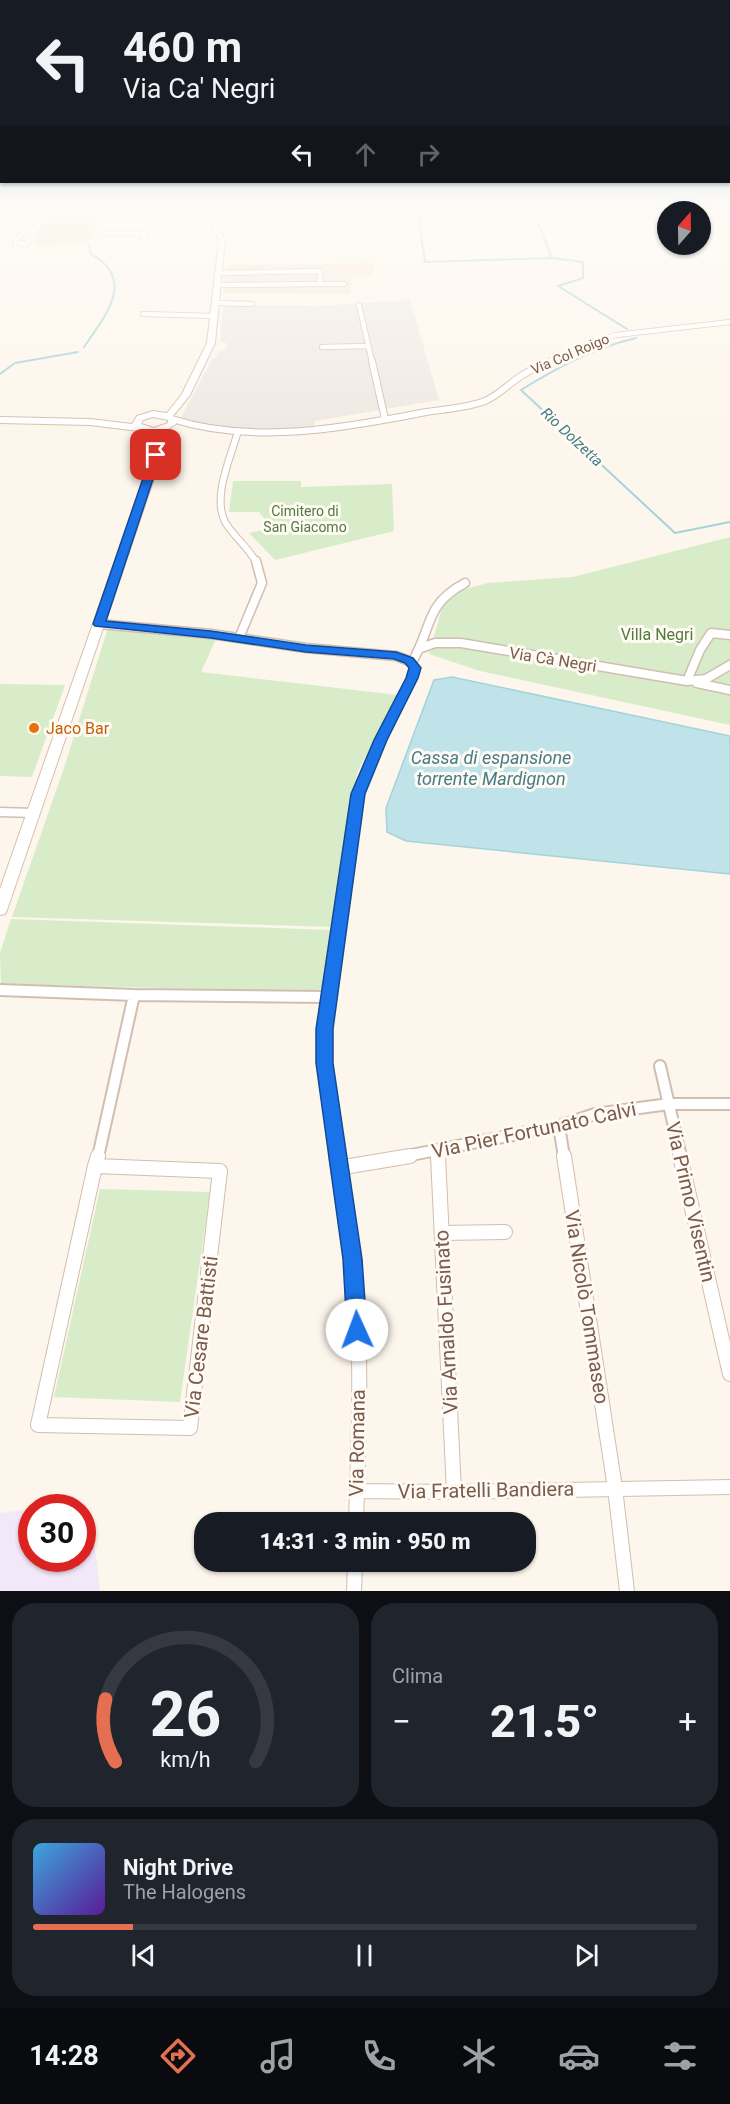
<!DOCTYPE html>
<html lang="it">
<head>
<meta charset="utf-8">
<style>
  body { margin:0; font-family:Roboto,sans-serif; background:#20242c; color:#f1f3f6; height:100vh; display:flex; flex-direction:column; font-size:22px; white-space:nowrap }
  * { box-sizing:border-box; margin:0 }
  p { font-size:20px; color:#9ea1a6 }
  .icon { flex:none; width:33px; height:33px; fill:none; stroke:currentColor; stroke-width:2; stroke-linecap:round; stroke-linejoin:round }
  .map { position:relative; height:1591px; overflow:hidden }
  .details { display:flex; flex-direction:column; gap:12px; padding:12px; background:#0d0f14; flex:1 }
  .details>* { flex:none }
  .guide { position:absolute; left:0px; top:0px; width:730px; height:183px; box-shadow:0 2px 4px #0004; background:#171b24; color:#f1f3f6; overflow:hidden }
  .needle { width:39px; rotate:20deg }
  .buttons { position:absolute; left:657px; top:201px; display:grid; gap:12px }
  .buttons a { display:grid; place-items:center; width:54px; height:54px; border-radius:50%; background:#171b24; box-shadow:0 2px 4px #0004; font-size:30px }
  .speed { position:absolute; left:18px; top:1494px; display:flex; gap:12px; font-size:30px; font-weight:700; text-align:center }
  .speed>* { display:grid; place-content:center; width:78px; height:78px; border-radius:50%; background:#171b24; box-shadow:0 2px 4px #0004; line-height:1 }
  .speed .limit { border:9px solid #d22; background:#fff; color:#111 }
  .pin { position:absolute; display:grid; place-items:center; width:51px; height:51px; color:#fff; margin:-26px; border-radius:12px; box-shadow:0 3px 9px #0006 }
  .me { position:absolute; width:66px; margin:-33px; rotate:358deg; stroke-linejoin:round; filter:drop-shadow(0 0 4px #0008) }
  .turn { display:flex; align-items:center; gap:21px; height:126px; padding:0 24px; font-size:27px }
  .turn .icon { width:78px; height:78px; stroke-width:2.5 }
  .turn b { display:block; font-size:42px; line-height:51px }
  .lanes { display:flex; align-items:center; height:57px; padding:0 24px; background:#0003; justify-content:center; gap:30px; direction:ltr }
  .lanes .off { opacity:.35 }
  .big { font-size:45px; font-weight:800; line-height:1.1 }
  .details .card { flex:1; display:flex; flex-direction:column; justify-content:center; gap:9px; min-width:0; padding:0 21px; border-radius:24px; background:#20242c }
  .details .dial { align-items:center; gap:0 }
  .dial svg { height:156px; overflow:visible; fill:none; stroke:#363941; stroke-width:7; stroke-linecap:round; text-anchor:middle }
  .dial text { fill:#f1f3f6; stroke:none }
  .song { display:flex; align-items:center; gap:18px }
  .cover { width:72px; height:72px; border-radius:9px; background:linear-gradient(135deg,hsl(200 70% 55%),hsl(270 70% 35%)) }
  .played { height:6px; border-radius:3px; background:linear-gradient(90deg,#e76f51 15%,#363941 15%) }
  .keys { display:flex; justify-content:space-around; direction:ltr }
  .heat { display:flex; justify-content:space-between; align-items:center; font-size:33px; direction:ltr }
  .details .tiles { flex:1; display:grid; gap:12px; grid-template-columns:1fr 1fr }
  .card:last-child { grid-column:span 2 }
  .trip { position:absolute; left:194px; top:1512px; width:342px; height:60px; border-radius:24px; background:#171b24; box-shadow:0 2px 4px #0004; font-weight:800; line-height:60px; text-align:center }
  .dock { display:flex; height:96px; justify-content:space-around; align-items:center; background:#090b0e; color:#9ea1a6 }
  .dock .icon { width:42px; height:42px }
  .dock .on { color:#e76f51 }
  .dock b { font-size:27px; color:#f1f3f6 }
  .map>svg:first-child { display:block }
  .residential { fill:#f5e8da }
  .industrial { fill:#efe9e4 }
  .education { fill:#f3e8fa }
  .green { fill:#d8ecc9 }
  .water { fill:#bfe3e8; stroke:#a5d3da; stroke-width:1.5 }
  .lines { fill:none; stroke-linecap:round; stroke-linejoin:round }
  .stream { stroke:#a5d3da; stroke-width:2 }
  .minor-far4-casing { stroke:#d1beb0; stroke-width:6 }
  .minor-far3-casing { stroke:#d1beb0; stroke-width:8 }
  .minor-far2-casing { stroke:#d1beb0; stroke-width:11 }
  .minor-far1-casing { stroke:#d1beb0; stroke-width:14 }
  .minor-casing { stroke:#d1beb0; stroke-width:16 }
  .secondary-casing { stroke:#d6c0b0; stroke-width:2 }
  .minor-far4 { stroke:#fff; stroke-width:4.5 }
  .minor-far3 { stroke:#fff; stroke-width:6 }
  .minor-far2 { stroke:#fff; stroke-width:8 }
  .minor-far1 { stroke:#fff; stroke-width:10 }
  .minor { stroke:#fff; stroke-width:14 }
  .secondary { fill:#fff; fill-rule:evenodd }
  .route { fill:#1a73e8; stroke:#114b97; stroke-width:1.5 }
  .food-dot { fill:#e8710a; stroke:#fffaf3; stroke-width:2 }
  .labels { text-anchor:middle; stroke-width:6; stroke-linejoin:round; paint-order:stroke }
  .far-street-label { font-size:14px; fill:#7a5c4d; stroke:#fffaf3 }
  .far-park-label { font-size:14px; fill:#537a41; stroke:#fffaf3 }
  .far-water-label { font-size:15px; font-style:italic; fill:#437c86; stroke:#fffaf3 }
  .park-label { font-size:16px; fill:#537a41; stroke:#fffaf3 }
  .street-label { font-size:16px; fill:#7a5c4d; stroke:#fffaf3 }
  .food-label { font-size:16px; fill:#c56008; stroke:#fffaf3; text-anchor:start }
  .water-label { font-size:18px; font-style:italic; fill:#437c86; stroke:#fffaf3 }
  .near-street-label { font-size:20px; fill:#7a5c4d; stroke:#fffaf3 }
</style>
</head>
<body>
<div class="map">
<svg width="730" height="1591" viewBox="0 0 730 1591">
  <rect width="100%" height="100%" fill="#fdf6ec"/>
  <path class="residential" d="M 374,263 L 372,276 L 351,275 L 350,294 L 224,293 L 226,265 Z"/>
  <path class="industrial" d="M 410,300 L 439,400 L 315,421 L 315,426 L 301,427 L 294,430 L 243,429 L 184,420 L 186,419 L 181,417 L 213,358 L 216,358 L 220,351 L 226,351 L 227,343 L 220,342 L 223,304 L 319,306 Z"/>
  <path class="education" d="M 31,1509 L 32,1558 L 82,1558 L 83,1527 L 89,1527 L 96,1555 L 100,1591 L 0,1591 L 0,1513 Z"/>
  <path class="green" d="M 108,207 L 86,244 L 34,245 L 38,236 L 34,236 L 50,210 Z
    M 233,481 L 301,481 L 301,487 L 392,484 L 394,531 L 275,560 L 249,533 L 272,528 L 259,512 L 229,512 Z
    M 730,537 L 730,725 L 480,671 L 429,654 L 442,608 L 455,592 L 488,583 L 573,577 Z
    M 112,628 L 216,639 L 201,672 L 397,695 L 357,773 L 333,927 L 12,917 L 64,768 L 107,631 Z
    M 0,684 L 65,685 L 32,777 L 0,776 Z
    M 11,919 L 331,930 L 322,988 L 313,992 L 1,984 L 0,953 Z
    M 100,1189 L 210,1192 L 180,1402 L 54,1397 Z"/>
  <path class="water" d="M 452,677 L 730,736 L 730,874 L 406,841 L 387,832 L 386,808 L 434,680 Z"/>
  <g class="lines">
    <path class="stream" d="M 442,207 L 417,208 L 425,262 L 552,258
      M 537,221 L 552,258 L 583,262 L 583,278 L 558,286 L 627,329
      M 636,338 C 594,348 558,367 521,390 L 675,533 L 730,522
      M 84,347 C 105,316 137,280 91,254 L 89,245
      M 0,374 L 15,363 L 78,352"/>
    <g class="minor-far4-casing">
      <path id="minor-far4" d="M 0,214 L 90,207
        M 45,214 L 27,244 L 15,243 L 33,218 Z
        M 45,214 L 49,207
        M 182,215 L 208,214
        M 209,215 L 253,215
        M 100,234 L 146,234
        M 143,239 L 158,207
        M 320,284 L 344,284
        M 218,285 L 320,284 L 320,271 L 219,273
        M 217,303 L 252,304
        M 359,305 L 372,362
        M 143,314 L 215,316
        M 322,347 L 368,346
        M 548,362 L 580,347 L 616,335 L 730,322"/>
    </g>
    <g class="minor-far3-casing">
      <path id="minor-far3" d="M 372,361 L 385,419
        M 172,419 C 253,445 345,428 426,412 C 445,409 467,408 485,401 C 501,394 511,381 526,373 C 534,368 543,365 551,361
        M 238,431 C 231,457 212,496 225,522 C 234,537 248,547 256,562"/>
    </g>
    <g class="minor-far2-casing">
      <path id="minor-far2" d="M 99,624 L 211,634 L 306,648 L 396,656 L 412,662
        M 239,638 L 262,583 L 256,561
        M 421,648 L 435,643 L 461,643 L 687,681 L 700,650 L 711,633 L 730,635
        M 412,662 C 433,627 424,605 465,583
        M 687,681 L 706,679 L 730,665
        M 697,683 L 730,690
        M 0,812 L 34,813
        M 354,822 C 362,763 392,724 415,671 L 412,662"/>
    </g>
    <g class="minor-far1-casing">
      <path id="minor-far1" d="M 0,990 L 134,995 L 328,997
        M 660,1066 L 681,1157
        M 559,1126 L 564,1157
        M 438,1151 L 438,1157
        M 98,1157 L 134,995
        M 336,1157 L 327,1087 L 324,1029 L 354,820
        M 401,1157 L 559,1126 L 595,1114 L 669,1104 L 730,1104"/>
    </g>
    <g class="minor-casing">
      <path id="minor" d="M 336,1156 C 345,1212 355,1268 358,1324 C 361,1390 358,1456 356,1522
        M 438,1156 L 454,1492
        M 564,1156 L 615,1488 L 627,1591
        M 680,1156 L 730,1374
        M 95,1166 L 220,1171 L 190,1428 L 38,1425 Z
        M 95,1166 L 98,1156
        M 338,1168 L 410,1156
        M 442,1233 L 505,1232
        M 357,1491 L 454,1492 L 730,1487
        M 354,1591 L 355,1562"/>
    </g>
    <g class="secondary-casing">
      <path id="secondary" d="M 201,207 L 207,207 L 225,240 L 215,343 L 190,395 L 173,416 L 176,419 L 176,424 L 165,431 L 163,436 L 161,458 L 147,499 L 7,910 L 5,914 L 0,915 L 0,889 L 151,458 L 155,433 L 90,425 L 0,423 L 0,417 L 90,419 L 132,424 L 137,416 L 153,411 L 167,413 L 182,394 L 207,343 L 219,240 ZM 153,417 L 168,420 L 168,423 L 154,428 L 141,424 L 143,420 Z"/>
    </g>
    <use href="#minor-far4" class="minor-far4"/>
    <use href="#minor-far3" class="minor-far3"/>
    <use href="#minor-far2" class="minor-far2"/>
    <use href="#minor-far1" class="minor-far1"/>
    <use href="#minor" class="minor"/>
    <use href="#secondary" class="secondary"/>
  </g>
  <linearGradient id="sky" x2="0" y2="1"><stop stop-color="#97c7e8"/><stop offset="0.48" stop-color="#fefbf6"/><stop offset="1" stop-color="#fefbf6" stop-opacity="0"/></linearGradient>
  <rect width="730" height="430" fill="url(#sky)"/>
  <path class="route" d="M 156,452 L 161,455 L 106,621 L 211,631 L 306,645 L 396,652 L 413,658 L 421,668 L 418,678 L 387,740 L 365,794 L 333,1029 L 333,1063 L 362,1259 L 367,1330 L 364,1337 L 357,1340 L 350,1337 L 347,1330 L 343,1259 L 316,1063 L 316,1029 L 351,794 L 374,740 L 406,678 L 409,668 L 405,663 L 394,659 L 306,652 L 211,638 L 95,626 L 93,624 L 151,455 Z"/>
  <circle class="food-dot" cx="34" cy="728" r="6"/>
  <g class="labels">
    <g class="far-street-label">
      <text transform="translate(570 354) rotate(-23)" y="5">Via Col Roigo</text>
    </g>
    <g class="far-park-label">
      <text x="305" y="516">Cimitero di<tspan x="305" dy="16">San Giacomo</tspan></text>
    </g>
    <g class="far-water-label">
      <text transform="translate(572 437) rotate(43)" y="5">Rio Dolzetta</text>
    </g>
    <g class="park-label">
      <text x="657" y="640">Villa Negri</text>
    </g>
    <g class="street-label">
      <text transform="translate(553 659) rotate(9)" y="6">Via Cà Negri</text>
    </g>
    <g class="food-label">
      <text x="46" y="734">Jaco Bar</text>
    </g>
    <g class="water-label">
      <text x="491" y="764">Cassa di espansione<tspan x="491" dy="21">torrente Mardignon</tspan></text>
    </g>
    <g class="near-street-label">
      <text transform="translate(534 1130) rotate(-12)" y="7">Via Pier Fortunato Calvi</text>
      <text transform="translate(691 1202) rotate(77)" y="7">Via Primo Visentin</text>
      <text transform="translate(587 1307) rotate(81)" y="7">Via Nicolò Tommaseo</text>
      <text transform="translate(446 1322) rotate(-93)" y="7">Via Arnaldo Fusinato</text>
      <text transform="translate(201 1337) rotate(-83)" y="7">Via Cesare Battisti</text>
      <text transform="translate(357 1443) rotate(-89)" y="7">Via Romana</text>
      <text transform="translate(486 1490) rotate(-1)" y="7">Via Fratelli Bandiera</text>
    </g>
  </g>
</svg>
<div class="buttons">
<a><svg class="needle" viewBox="-14 -14 28 28"><path d="M0-13l5 13h-10z" fill="#e53935"/><path d="M0 13l5-13h-10z" fill="#9ea1a6"/></svg></a>
</div>
<div class="speed"><div class="limit">30</div></div>
<div class="pin" style="left:156px;top:455px;background:#d93025"><svg class="icon" aria-label="arrive" viewBox="0 0 24 24"><path d="M6 21V4h12l-3 4 3 4H6"/></svg></div>
<svg class="me" style="left:357px;top:1330px" viewBox="-20 -20 40 40"><circle r="19" fill="#fff"/><path d="M0-13L10 11 0 6-10 11z" fill="#1a73e8"/></svg>
<div class="trip">14:31 · 3 min · 950 m</div>
<div class="guide">
<div class="turn"><svg class="icon" aria-label="left" viewBox="0 0 24 24"><path d="M17 20v-9H6M10 6l-5 5 5 5"/></svg><div><b>460 m</b>Via Ca' Negri</div></div>
<div class="lanes"><svg class="icon" aria-label="left" viewBox="0 0 24 24"><path d="M17 20v-9H6M10 6l-5 5 5 5"/></svg><svg class="icon off" aria-label="ahead" viewBox="0 0 24 24"><path d="M12 20V5M6 11l6-6 6 6"/></svg><svg class="icon off" aria-label="right" viewBox="0 0 24 24"><path d="M7 20v-9h11M14 6l5 5-5 5"/></svg></div>
</div>
</div>
<section class="details">
<div class="tiles">
<div class="card dial"><svg viewBox="0 0 100 80">
<path d="M14 69A42 42 0 1 1 86 69"/>
<path d="M14 69A42 42 0 0 1 9 37" stroke="#e76f51"/>
<text x="50" y="56" font-size="32" font-weight="700">26</text>
<text x="50" y="72" font-size="11">km/h</text>
</svg></div>
<div class="card"><p>Clima</p>
<div class="heat"><a>−</a><b class="big">21.5°</b><a>+</a></div>
</div>
<div class="card">
<div class="song"><i class="cover"></i><div><b>Night Drive</b><p>The Halogens</p></div></div>
<div class="played"></div>
<div class="keys"><svg class="icon" aria-label="previous" viewBox="0 0 24 24"><path d="M18 5L8 12l10 7zM5 5v14"/></svg><svg class="icon" aria-label="pause" viewBox="0 0 24 24"><path d="M8 5v14M16 5v14"/></svg><svg class="icon" aria-label="next" viewBox="0 0 24 24"><path d="M6 5l10 7-10 7zM19 5v14"/></svg></div>
</div>
</div>
</section>
<nav class="dock">
<b>14:28</b>
<svg class="icon on" aria-label="directions" viewBox="0 0 24 24"><path d="M12 3l9 9-9 9-9-9zM9 14v-3h6M13 9l2 2-2 2"/></svg>
<svg class="icon" aria-label="music" viewBox="0 0 24 24"><path d="M9 18V5l10-2v13"/><circle cx="6" cy="18" r="3"/><circle cx="16" cy="16" r="3"/></svg>
<svg class="icon" aria-label="phone" viewBox="0 0 24 24"><path d="M5 4h4l2 5-3 2q2 4 5 5l2-3 5 2v4C11 20 4 13 5 4z"/></svg>
<svg class="icon" aria-label="climate" viewBox="0 0 24 24"><path d="M12 3v18M4 7l16 10M4 17L20 7"/></svg>
<svg class="icon" aria-label="car" viewBox="0 0 24 24"><path d="M5 17H2v-5l4-1 3-4h7l3 4 3 1v5h-3M9 17h6M6 11h13"/><circle cx="7" cy="17" r="2"/><circle cx="17" cy="17" r="2"/></svg>
<svg class="icon" aria-label="filters" viewBox="0 0 24 24"><path d="M4 7h16M4 17h16"/><circle cx="9" cy="7" r="2"/><circle cx="15" cy="17" r="2"/></svg>
</nav>
</body>
</html>
